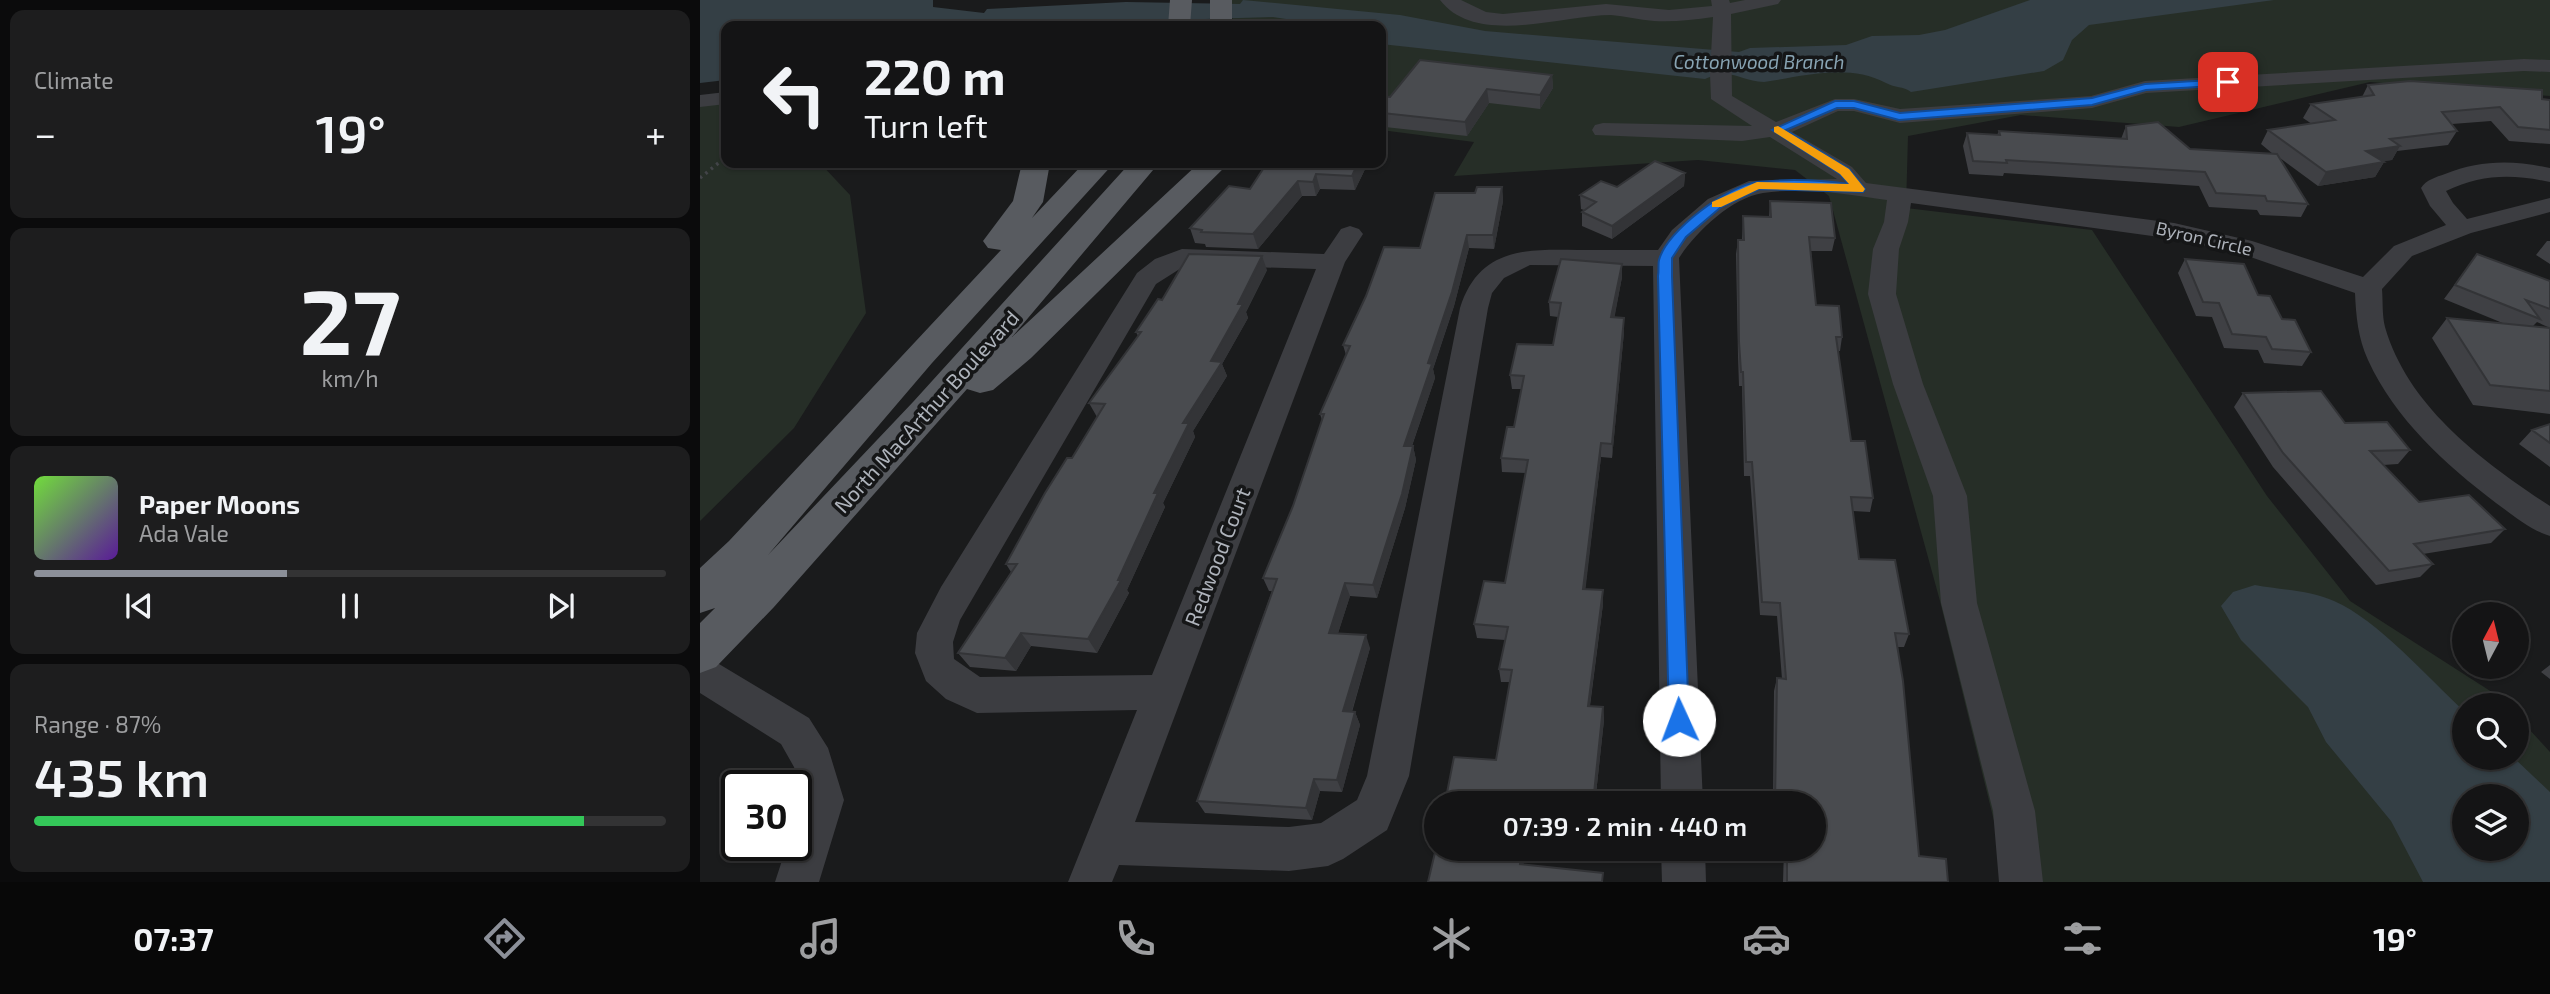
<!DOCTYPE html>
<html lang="en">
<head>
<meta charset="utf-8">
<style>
  body { margin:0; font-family:"Exo 2",sans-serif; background:#1d1d1e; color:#f1f3f6; height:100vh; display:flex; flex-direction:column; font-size:26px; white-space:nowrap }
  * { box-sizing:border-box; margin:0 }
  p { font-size:23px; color:#9d9ea0 }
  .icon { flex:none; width:38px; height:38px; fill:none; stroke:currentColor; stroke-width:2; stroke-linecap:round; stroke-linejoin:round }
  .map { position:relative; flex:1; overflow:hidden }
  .panel { display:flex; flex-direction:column; gap:10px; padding:10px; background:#0b0b0c; width:700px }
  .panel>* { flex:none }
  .top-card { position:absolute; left:21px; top:21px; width:665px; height:147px; border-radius:14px; box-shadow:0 2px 5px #0004,0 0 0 2px #333334; background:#141415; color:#f1f3f6; overflow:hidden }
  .needle { width:46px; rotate:7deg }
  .fabs { position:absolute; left:1752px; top:602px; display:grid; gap:14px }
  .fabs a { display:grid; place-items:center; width:77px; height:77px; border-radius:50%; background:#141415; box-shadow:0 2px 5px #0004,0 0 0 2px #333334; font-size:35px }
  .speed { position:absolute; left:21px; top:770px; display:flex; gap:14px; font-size:35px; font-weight:700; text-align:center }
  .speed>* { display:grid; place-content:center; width:91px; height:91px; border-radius:50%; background:#141415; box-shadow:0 2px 5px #0004,0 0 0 2px #333334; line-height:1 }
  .speed .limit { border:4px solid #111; border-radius:10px; background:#fff; color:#111 }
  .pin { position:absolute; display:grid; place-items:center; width:60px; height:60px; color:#fff; margin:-30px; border-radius:14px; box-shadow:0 4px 10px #0006 }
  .me { position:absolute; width:77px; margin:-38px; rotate:358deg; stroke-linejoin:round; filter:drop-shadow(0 0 5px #0008) }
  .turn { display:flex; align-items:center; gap:24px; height:147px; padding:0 28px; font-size:32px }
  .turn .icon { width:91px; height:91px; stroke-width:2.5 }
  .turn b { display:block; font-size:49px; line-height:60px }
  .big { font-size:52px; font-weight:600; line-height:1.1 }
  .panel .card { flex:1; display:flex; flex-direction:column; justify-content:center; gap:10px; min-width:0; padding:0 24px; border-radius:14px; background:#1d1d1e }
  .panel .dial { align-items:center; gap:0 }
  .dial b { font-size:91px; line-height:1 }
  .song { display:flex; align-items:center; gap:21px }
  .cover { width:84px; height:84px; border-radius:10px; background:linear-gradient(135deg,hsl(100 70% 55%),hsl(270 70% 35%)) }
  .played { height:7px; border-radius:4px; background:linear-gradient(90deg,#8c9099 40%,#333334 40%) }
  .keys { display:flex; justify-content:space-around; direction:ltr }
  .heat { display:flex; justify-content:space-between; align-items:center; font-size:38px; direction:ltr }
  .charge { height:10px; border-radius:5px; background:linear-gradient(90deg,#34c759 87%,#333334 0) }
  .trip { position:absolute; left:724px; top:791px; width:402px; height:70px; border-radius:35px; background:#141415; box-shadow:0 2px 5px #0004,0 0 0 2px #333334; font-weight:600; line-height:70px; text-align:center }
  .tab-bar { display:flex; height:112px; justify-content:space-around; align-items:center; background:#080808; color:#9d9ea0 }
  .tab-bar .icon { width:49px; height:49px }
  .tab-bar .active { color:#8c9099 }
  .tab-bar b { font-size:32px; color:#f1f3f6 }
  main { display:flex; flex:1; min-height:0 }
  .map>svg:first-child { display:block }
  .green { fill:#262e27; fill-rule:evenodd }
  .water { fill:#343f45; fill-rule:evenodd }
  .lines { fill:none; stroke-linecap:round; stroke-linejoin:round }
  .path { stroke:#424448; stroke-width:3.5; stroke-dasharray:2.5 4.5; stroke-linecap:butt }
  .minor { fill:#3c3d41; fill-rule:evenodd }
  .major { fill:#585b60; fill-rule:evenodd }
  .wall { fill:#3f4044 }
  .shaded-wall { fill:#333437 }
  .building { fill:#494b4f; stroke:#333437; stroke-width:2 }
  .route { fill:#1a73e8; stroke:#114b97; stroke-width:2 }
  .slow { fill:#f59e0b }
  .labels { text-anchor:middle; stroke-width:7; stroke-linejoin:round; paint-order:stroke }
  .far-street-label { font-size:18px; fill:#aeb3bb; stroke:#151617 }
  .far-water-label { font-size:19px; font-style:italic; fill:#88a4b3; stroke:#151617 }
  .street-label { font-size:21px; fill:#aeb3bb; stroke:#151617 }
</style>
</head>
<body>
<main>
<section class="panel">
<div class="card"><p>Climate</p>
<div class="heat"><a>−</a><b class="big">19°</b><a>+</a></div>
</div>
<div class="card dial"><b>27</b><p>km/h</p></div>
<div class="card">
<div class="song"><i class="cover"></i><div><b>Paper Moons</b><p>Ada Vale</p></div></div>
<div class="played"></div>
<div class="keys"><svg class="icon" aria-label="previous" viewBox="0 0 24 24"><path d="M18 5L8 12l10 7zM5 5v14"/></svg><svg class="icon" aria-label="pause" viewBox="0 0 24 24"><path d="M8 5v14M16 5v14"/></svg><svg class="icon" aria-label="next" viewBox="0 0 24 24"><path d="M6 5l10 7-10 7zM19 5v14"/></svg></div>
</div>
<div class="card"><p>Range · 87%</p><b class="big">435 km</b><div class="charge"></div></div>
</section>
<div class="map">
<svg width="1850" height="882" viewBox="0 0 1850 882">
  <rect width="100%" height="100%" fill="#1a1b1c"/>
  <path class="green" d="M 531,0 L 1850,0 L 1850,96 L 1670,82 L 1479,127 L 1321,115 L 1208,136 L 1206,208 L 1392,230 L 1567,496 L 1650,601 L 1798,696 L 1807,705 L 1764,705 L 1764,758 L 1816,758 L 1817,716 L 1850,752 L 1850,882 L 1309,882 L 1240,601 L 1129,196 L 1095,170 L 998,160 L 754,176 L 774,142 L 681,130 L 681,26 L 533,24 ZM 1764,796 L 1816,796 L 1816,849 L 1764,849 Z
    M 26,98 L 26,163 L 120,163 L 150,195 L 166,313 L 94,428 L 0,521 L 0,102 Z"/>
  <path class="water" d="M 0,0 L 233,0 L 233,7 L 284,13 L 287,9 L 426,2 L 540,4 L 543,0 L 700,15 L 785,31 L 1039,52 L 1050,48 L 1146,45 L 1172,36 L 1219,35 L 1245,30 L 1330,0 L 1574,0 L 1389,25 L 1372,40 L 1363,60 L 1344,71 L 1211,92 C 1203,86 1195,88 1186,83 C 1148,63 1105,76 1064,82 C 1040,81 1032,67 1005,79 L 681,44 L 681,26 L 631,26 L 573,17 L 440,21 L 403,26 L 26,26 L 26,80 L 0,83 Z
    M 1555,585 C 1581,590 1610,590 1634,601 C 1678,620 1728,678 1764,711 L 1764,758 L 1814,758 L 1850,792 L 1850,882 L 1723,882 L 1691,821 L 1626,742 L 1608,707 L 1541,640 L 1521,606 L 1533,592 ZM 1764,796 L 1816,796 L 1816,849 L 1764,849 Z"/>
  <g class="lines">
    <path class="path" d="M 0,178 L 26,157"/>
    <path class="minor" d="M 740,0 L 761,0 L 786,12 L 803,14 L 906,4 L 969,10 L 1012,6 L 1011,0 L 1029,0 L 1030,3 L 1045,0 L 1081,0 L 1078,4 L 1031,14 L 1032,96 L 1076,122 L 1135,99 L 1154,99 L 1200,109 L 1391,96 L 1445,81 L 1824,59 L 1850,60 L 1850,72 L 1824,71 L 1446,93 L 1392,108 L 1200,123 L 1154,111 L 1138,111 L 1092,132 L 1152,167 L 1166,183 L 1474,223 L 1552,241 L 1663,277 L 1694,246 L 1746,225 L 1730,206 L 1721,188 C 1726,180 1736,177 1745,174 C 1780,160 1813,160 1850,168 L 1850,182 C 1812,174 1782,174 1746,191 L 1753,203 L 1767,219 L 1850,198 L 1850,212 L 1771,233 L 1712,256 L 1682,289 C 1683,302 1682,315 1685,327 C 1708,407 1783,462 1850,506 L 1850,536 C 1830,530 1813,515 1796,503 C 1745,464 1695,419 1668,360 C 1658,338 1656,316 1655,293 L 1536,252 L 1474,239 L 1211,203 L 1208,222 L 1199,249 L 1196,294 L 1223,384 L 1267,496 L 1277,603 L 1335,811 L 1343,882 L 1299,882 L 1293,811 L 1241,603 L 1233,496 L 1193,384 L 1168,294 L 1173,249 L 1184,222 L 1187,200 C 1147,194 1103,187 1063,193 C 1031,198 996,232 979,258 L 1003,803 L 961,803 L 953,266 L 830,265 L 804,278 L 792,293 L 788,308 L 709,776 L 687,830 L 643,859 L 628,866 L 589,871 L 419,865 L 412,882 L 368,882 L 437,710 L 277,713 L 246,699 L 226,681 L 215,653 L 217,633 L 241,587 L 437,273 L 455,259 L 482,249 L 624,254 L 641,229 L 650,226 L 659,229 L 663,234 L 645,262 L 435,822 L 589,827 L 621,823 L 657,800 L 667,776 L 760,308 C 779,248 825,249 878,250 C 904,250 931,250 958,250 L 972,230 L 1008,199 L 1049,181 L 1137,179 L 1070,137 L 1042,141 L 895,135 L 892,130 L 895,125 L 903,123 L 1052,126 L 1011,99 L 1010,74 L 1013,17 C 993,20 974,22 954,21 C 939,20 925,16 911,15 C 862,15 776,47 740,0 ZM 486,265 L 616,269 L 452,675 L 280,677 L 254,659 L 253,642 L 260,620 L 456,284 Z
      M 26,92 L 26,104 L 0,107 L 0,95 Z
      M 0,656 L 14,661 L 109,718 L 128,748 L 144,800 L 119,882 L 75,882 L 87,845 L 96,845 L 96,817 L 102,800 L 94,767 L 81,744 L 0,693 Z
      M 961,849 L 1005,849 L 1006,882 L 962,882 Z"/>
    <path class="major" d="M 470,0 L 492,0 L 490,26 L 468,26 Z
      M 510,0 L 532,0 L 532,26 L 510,26 Z
      M 322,163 L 350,163 L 343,202 L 332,218 L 384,163 L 414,163 L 232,363 L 68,555 L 213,402 L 430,163 L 459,163 L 312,337 L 499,163 L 529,163 L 331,358 L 293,390 L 280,393 L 267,389 L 74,607 L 16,667 L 0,673 L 0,623 L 15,608 L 0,613 L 0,568 L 29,541 L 301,250 L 288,248 L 283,241 L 313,201 Z"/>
  </g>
  <path class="wall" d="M 852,75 L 853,88 L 840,109 L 789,103 L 767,136 L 685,127 L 681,136 L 681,96 L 690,97 Z
    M 1668,85 L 1850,100 L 1850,144 L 1809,141 L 1791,121 L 1752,124 L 1757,131 L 1748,145 L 1697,151 L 1692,160 L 1682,161 L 1684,162 L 1675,177 L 1618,186 L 1580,158 L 1608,204 L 1601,217 L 1560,215 L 1557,210 L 1509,207 L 1499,186 L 1304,173 L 1303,176 L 1269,174 L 1263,146 L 1267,133 L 1297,135 L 1299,131 L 1421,139 L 1426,126 L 1490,149 L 1573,154 L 1561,144 L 1568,130 L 1612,124 L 1603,118 L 1611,104 L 1662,97 Z
    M 567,163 L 668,163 L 655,190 L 620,189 L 616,196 L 602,196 L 558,249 L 506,247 L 505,244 L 495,243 L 490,228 L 550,189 Z
    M 985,173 L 984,186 L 912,239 L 882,226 L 882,212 L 884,210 L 881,209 L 880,195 Z
    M 802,187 L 803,201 L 794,249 L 769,248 L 754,306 L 733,369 L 735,378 L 712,446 L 713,446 L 716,460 L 705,508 L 677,598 L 650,596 L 638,633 L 670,648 L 652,712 L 655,712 L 660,725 L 642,792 L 620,791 L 612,820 L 505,813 L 497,801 L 572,591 L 569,591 L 563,578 L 593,506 L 622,420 L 620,414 L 646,355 L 643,345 L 720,248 L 775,193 Z
    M 1070,201 L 1135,238 L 1132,251 L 1111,251 L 1116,305 L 1142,337 L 1140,351 L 1138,351 L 1151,441 L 1173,498 L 1170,512 L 1153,511 L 1159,559 L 1209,634 L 1204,647 L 1198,647 L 1219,856 L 1248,882 L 1083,882 L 1084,849 L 1115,849 L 1115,803 L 1073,803 L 1074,691 L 1077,678 L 1082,679 L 1077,616 L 1060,615 L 1050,476 L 1044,476 L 1042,386 L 1039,386 L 1038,356 L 1036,254 L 1038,240 L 1042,240 L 1043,216 L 1069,217 Z
    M 1847,241 L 1850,241 L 1850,264 L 1836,255 Z
    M 1777,254 L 1850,281 L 1850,328 L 1837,322 L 1833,326 L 1850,328 L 1850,414 L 1773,405 L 1732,338 L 1747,318 L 1805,324 L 1744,299 Z
    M 1485,259 L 1582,319 L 1611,352 L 1602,366 L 1564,363 L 1558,350 L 1524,348 L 1512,317 L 1496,316 L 1478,273 Z
    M 567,270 L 546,312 L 548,318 L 522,364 L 527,376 L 493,431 L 495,437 L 463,503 L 465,507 L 427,590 L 429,593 L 397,653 L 331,646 L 316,671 L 270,667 L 258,653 L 311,572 L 306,564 L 397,417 L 389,403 L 438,336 L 436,332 L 462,300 Z
    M 922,277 L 914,318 L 924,332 L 912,458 L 901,457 L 885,589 L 903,590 L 903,604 L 890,706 L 903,707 L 904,720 L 895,803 L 745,803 L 796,760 L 810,682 L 801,682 L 799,669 L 805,640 L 777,638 L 774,624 L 805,583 L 826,473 L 802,472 L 801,458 L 814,427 L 821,389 L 812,389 L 810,375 L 853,345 L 858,317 L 850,316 L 849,302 Z
    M 1543,393 L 1645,423 L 1710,450 L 1698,464 L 1683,465 L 1719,502 L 1805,529 L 1791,543 L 1723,554 L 1733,564 L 1720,577 L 1676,585 L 1573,467 L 1534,407 Z
    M 1850,424 L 1850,467 L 1819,444 L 1832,430 Z
    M 1850,665 L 1850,679 L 1841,672 Z"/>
  <path class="shaded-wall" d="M 852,75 L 853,88 L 840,109 L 840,95 Z
    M 787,89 L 789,103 L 767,136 L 765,122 Z
    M 683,113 L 685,127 L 681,136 L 681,117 Z
    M 1700,146 L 1692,160 L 1658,165 L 1666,151 Z
    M 1684,162 L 1675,177 L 1618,186 L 1626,172 Z
    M 658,163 L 668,163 L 655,190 L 652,176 Z
    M 985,173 L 984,186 L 912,239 L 912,226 Z
    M 616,174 L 620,189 L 616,196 L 613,182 Z
    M 598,181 L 602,196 L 558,249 L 553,234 Z
    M 802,187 L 803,201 L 794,249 L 793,235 Z
    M 767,235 L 769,248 L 754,306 L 733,369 L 735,378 L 707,460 L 704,446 Z
    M 562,256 L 567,270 L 546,312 L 548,318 L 522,364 L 527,376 L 493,431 L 495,437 L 463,503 L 465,507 L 427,590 L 429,593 L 397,653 L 388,639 L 418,580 L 511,361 L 538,304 Z
    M 922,264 L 922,277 L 912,331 L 911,317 Z
    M 924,318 L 924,332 L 912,458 L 912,444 Z
    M 901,443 L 901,457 L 884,602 L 883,589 Z
    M 713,446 L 716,460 L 705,508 L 677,598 L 673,585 Z
    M 645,583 L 650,596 L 634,646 L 629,633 Z
    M 903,590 L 903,604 L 888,719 L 888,706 Z
    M 321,633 L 331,646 L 316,671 L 305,658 Z
    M 666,635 L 670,648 L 648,724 L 643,711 Z
    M 903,707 L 904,720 L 895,803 L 893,803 Z
    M 655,712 L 660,725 L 642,792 L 637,780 Z
    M 614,779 L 620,791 L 612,820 L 606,808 Z
    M 822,849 L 826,849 L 822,875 L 820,864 Z"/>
  <path class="building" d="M 720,60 L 852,75 L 840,95 L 787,89 L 765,122 L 683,113 L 681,117 L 681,96 L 690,97 Z
    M 1710,81 L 1842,90 L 1842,99 L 1850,100 L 1850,130 L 1818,127 L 1800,107 L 1742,112 L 1757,131 L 1690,139 L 1700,146 L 1666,151 L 1684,162 L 1626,172 L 1568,130 L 1635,120 L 1611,104 L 1674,95 L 1668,85 Z
    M 1458,122 L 1490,149 L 1577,154 L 1608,204 L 1567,201 L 1565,196 L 1516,193 L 1505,172 L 1306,160 L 1307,163 L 1273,161 L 1267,133 L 1300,135 L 1299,131 L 1427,139 L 1426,126 Z
    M 955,161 L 985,173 L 912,226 L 882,212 L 896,202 L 880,195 L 901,181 L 917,187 Z
    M 567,163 L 658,163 L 652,176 L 616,174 L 613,182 L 598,181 L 553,234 L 501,232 L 502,230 L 490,228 L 529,186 L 550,189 Z
    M 777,187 L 802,187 L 793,235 L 767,235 L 752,292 L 728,363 L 732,364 L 704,446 L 713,446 L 702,494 L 673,585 L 645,583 L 629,633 L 666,635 L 643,711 L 655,712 L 637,780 L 614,779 L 606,808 L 497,801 L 577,579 L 563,578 L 593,506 L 624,414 L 620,414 L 650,346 L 643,345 L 666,296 L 684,247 L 720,248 L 735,193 L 775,193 Z
    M 1070,201 L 1131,203 L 1135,238 L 1109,237 L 1116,305 L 1139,306 L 1142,337 L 1136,337 L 1151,441 L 1165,441 L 1173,498 L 1151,497 L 1159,559 L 1195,560 L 1209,634 L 1195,633 L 1203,681 L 1219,856 L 1246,859 L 1248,882 L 1087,882 L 1087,849 L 1115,849 L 1115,803 L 1075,803 L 1077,678 L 1086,679 L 1080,603 L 1062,602 L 1052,462 L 1046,462 L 1043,372 L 1041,372 L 1039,342 L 1038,240 L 1044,240 L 1043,216 L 1071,217 Z
    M 489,254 L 562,256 L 538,304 L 543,304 L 511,361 L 522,362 L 483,423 L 489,423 L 454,493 L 458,493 L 418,580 L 421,580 L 388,639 L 321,633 L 305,658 L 258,653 L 317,564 L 306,564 L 345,493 L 367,458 L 372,458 L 405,404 L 389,403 L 441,332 L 436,332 L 458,299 L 462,300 Z
    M 1777,254 L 1850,281 L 1850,309 L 1826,300 L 1840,319 L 1755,285 Z
    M 861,259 L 922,264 L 911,317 L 924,318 L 912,444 L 901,443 L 883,589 L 903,590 L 888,706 L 903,707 L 893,803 L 745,803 L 754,757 L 796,760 L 812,670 L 799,669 L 808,627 L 774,624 L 784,581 L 805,583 L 828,460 L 801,458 L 807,427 L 814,427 L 824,376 L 810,375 L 817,344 L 853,345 L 861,303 L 849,302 Z
    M 1485,259 L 1544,264 L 1558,295 L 1570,296 L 1582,319 L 1595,320 L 1611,352 L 1572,349 L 1566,337 L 1532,334 L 1519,303 L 1503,302 Z
    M 1747,318 L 1850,328 L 1850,391 L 1790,385 Z
    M 1621,391 L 1645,423 L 1687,422 L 1710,450 L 1670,451 L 1719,502 L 1769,495 L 1805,529 L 1714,544 L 1733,564 L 1689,571 L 1583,453 L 1543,393 Z
    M 1850,424 L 1850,443 L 1832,430 Z
    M 737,844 L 737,849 L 822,849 L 820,864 L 903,873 L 902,882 L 728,882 Z"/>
  <path class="route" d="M 1528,79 L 1532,80 L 1532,85 L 1446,90 L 1392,105 L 1199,120 L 1154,108 L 1137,108 L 1086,130 L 1149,169 L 1165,189 L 1163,192 L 1059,189 L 1021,207 L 986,237 L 972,258 L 972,276 L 989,720 L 986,726 L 979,729 L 972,726 L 969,720 L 958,276 C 959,271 958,264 959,260 C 967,230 1028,186 1057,182 C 1086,179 1120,180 1149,184 L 1140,174 L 1072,130 L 1135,101 L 1154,101 L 1200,113 L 1392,98 L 1445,84 Z"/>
  <path class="slow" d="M 1078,126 L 1149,169 L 1165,189 L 1163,192 L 1059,189 L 1021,207 L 1012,207 L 1012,202 L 1057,182 L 1149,184 L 1140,174 L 1074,132 L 1074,127 Z"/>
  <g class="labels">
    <g class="far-street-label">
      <text transform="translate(1504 239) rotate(13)" y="6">Byron Circle</text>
    </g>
    <g class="far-water-label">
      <text x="1059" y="69">Cottonwood Branch</text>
    </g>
    <g class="street-label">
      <text transform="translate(227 412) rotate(-48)" y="7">North MacArthur Boulevard</text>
      <text transform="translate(518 557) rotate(-69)" y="7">Redwood Court</text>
    </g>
  </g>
</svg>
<div class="fabs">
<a><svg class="needle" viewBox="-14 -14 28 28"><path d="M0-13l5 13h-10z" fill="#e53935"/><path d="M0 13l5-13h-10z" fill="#9d9ea0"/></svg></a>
<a><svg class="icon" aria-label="search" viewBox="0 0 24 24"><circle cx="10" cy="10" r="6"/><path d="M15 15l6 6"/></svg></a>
<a><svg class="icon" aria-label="layers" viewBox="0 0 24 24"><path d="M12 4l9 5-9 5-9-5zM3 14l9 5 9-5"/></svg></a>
</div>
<div class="speed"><div class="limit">30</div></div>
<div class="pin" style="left:1528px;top:82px;background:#d93025"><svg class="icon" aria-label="arrive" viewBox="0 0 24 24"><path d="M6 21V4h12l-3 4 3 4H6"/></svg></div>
<svg class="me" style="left:979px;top:720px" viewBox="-20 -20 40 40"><circle r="19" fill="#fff"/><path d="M0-13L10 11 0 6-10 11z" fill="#1a73e8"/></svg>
<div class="trip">07:39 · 2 min · 440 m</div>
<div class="top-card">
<div class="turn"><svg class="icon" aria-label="left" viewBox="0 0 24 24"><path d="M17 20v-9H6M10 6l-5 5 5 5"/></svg><div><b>220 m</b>Turn left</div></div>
</div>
</div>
</main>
<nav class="tab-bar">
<b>07:37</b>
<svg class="icon active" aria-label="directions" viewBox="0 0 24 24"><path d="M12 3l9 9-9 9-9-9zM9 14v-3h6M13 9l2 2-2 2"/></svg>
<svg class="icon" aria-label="music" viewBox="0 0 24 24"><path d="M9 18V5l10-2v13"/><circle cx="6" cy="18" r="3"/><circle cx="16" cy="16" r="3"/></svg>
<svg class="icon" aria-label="phone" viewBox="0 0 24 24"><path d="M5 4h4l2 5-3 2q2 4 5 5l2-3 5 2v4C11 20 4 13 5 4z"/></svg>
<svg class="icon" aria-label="climate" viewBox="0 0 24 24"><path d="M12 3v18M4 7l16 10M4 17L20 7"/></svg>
<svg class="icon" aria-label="car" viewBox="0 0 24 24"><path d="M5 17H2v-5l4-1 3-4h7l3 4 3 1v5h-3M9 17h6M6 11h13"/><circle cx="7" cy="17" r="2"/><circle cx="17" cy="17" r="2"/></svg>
<svg class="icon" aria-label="filters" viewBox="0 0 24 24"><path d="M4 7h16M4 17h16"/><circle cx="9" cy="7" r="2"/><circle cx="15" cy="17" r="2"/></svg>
<b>19°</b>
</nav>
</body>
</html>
